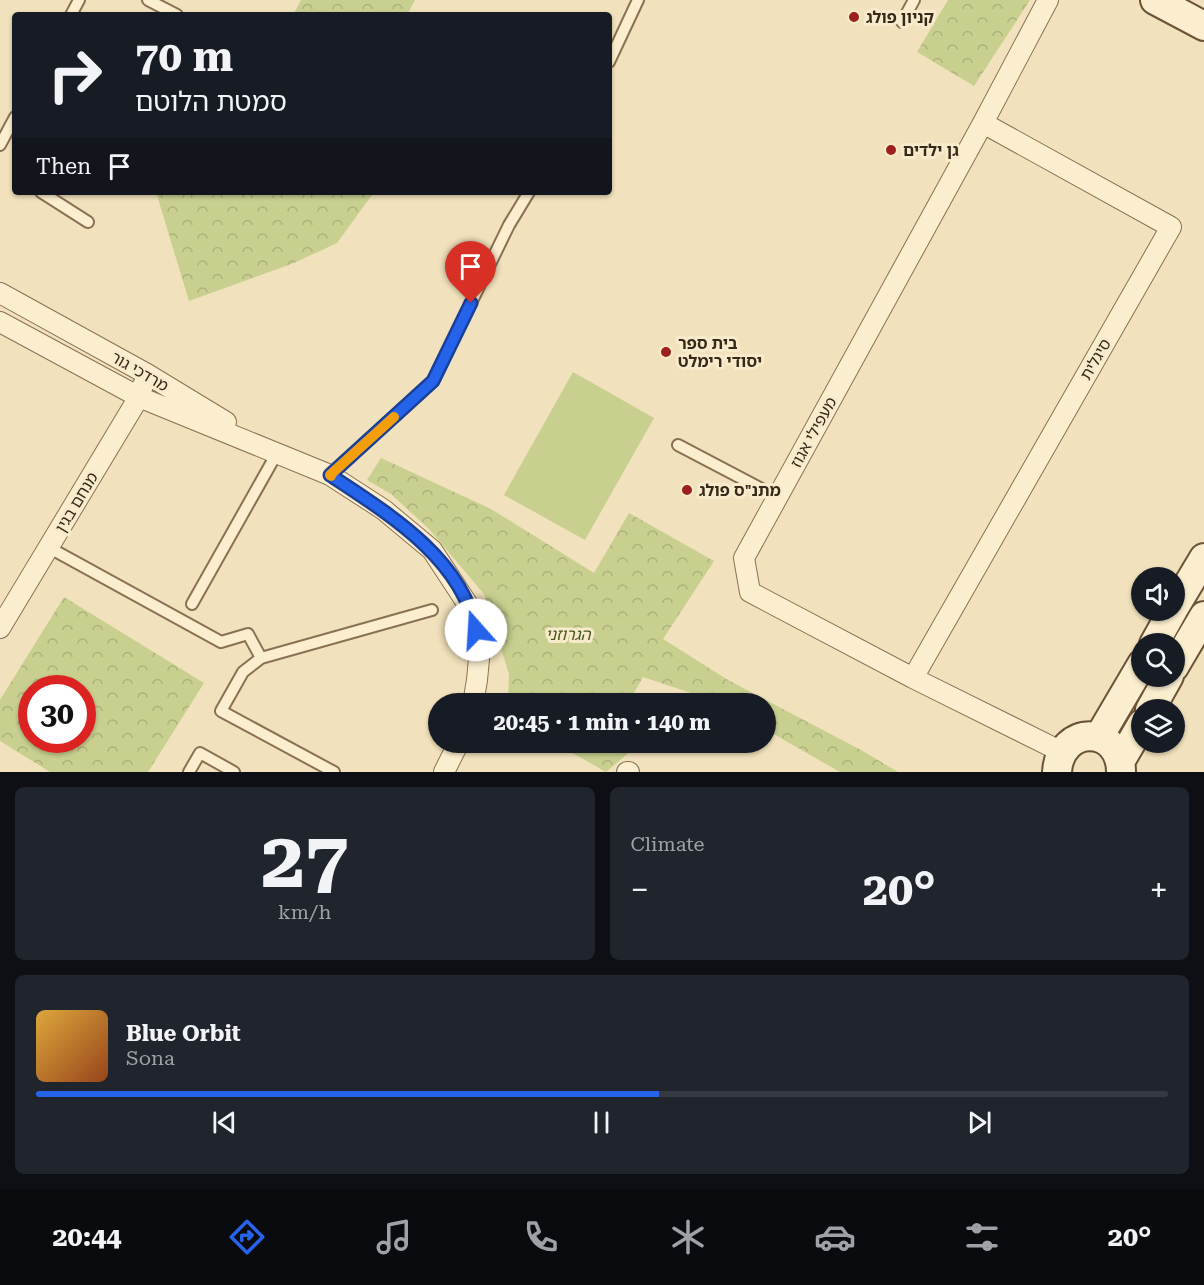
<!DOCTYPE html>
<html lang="en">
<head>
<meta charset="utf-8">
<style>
  body { margin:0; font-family:"Roboto Serif","Noto Sans Hebrew",serif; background:#20242c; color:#f1f3f6; height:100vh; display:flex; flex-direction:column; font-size:22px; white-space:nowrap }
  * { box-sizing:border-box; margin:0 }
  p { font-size:20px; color:#9ea1a6 }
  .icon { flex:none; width:33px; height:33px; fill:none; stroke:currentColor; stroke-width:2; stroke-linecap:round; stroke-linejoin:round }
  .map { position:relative; height:772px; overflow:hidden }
  .drawer { display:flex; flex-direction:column; gap:15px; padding:15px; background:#0d0f14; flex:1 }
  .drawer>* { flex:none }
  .top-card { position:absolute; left:12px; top:12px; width:600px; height:183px; border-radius:6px; box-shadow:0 2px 4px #0004; background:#171b24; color:#f1f3f6; overflow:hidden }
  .controls { position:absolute; left:1131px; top:567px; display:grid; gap:12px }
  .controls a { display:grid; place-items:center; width:54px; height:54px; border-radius:50%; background:#171b24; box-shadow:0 2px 4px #0004; font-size:30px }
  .speed { position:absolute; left:18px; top:675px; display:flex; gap:12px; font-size:30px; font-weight:700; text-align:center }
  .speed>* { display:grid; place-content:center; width:78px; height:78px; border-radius:50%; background:#171b24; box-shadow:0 2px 4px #0004; line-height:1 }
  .speed .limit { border:9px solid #d22; background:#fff; color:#111 }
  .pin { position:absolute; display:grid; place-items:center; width:51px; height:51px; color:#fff; margin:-62px -26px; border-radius:50% 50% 50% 0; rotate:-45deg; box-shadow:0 0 6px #0007 }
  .pin .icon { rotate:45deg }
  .me { position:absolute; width:66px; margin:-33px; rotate:341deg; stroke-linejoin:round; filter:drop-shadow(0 0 4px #0008) }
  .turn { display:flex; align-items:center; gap:21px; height:126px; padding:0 24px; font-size:27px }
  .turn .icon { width:78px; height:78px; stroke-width:2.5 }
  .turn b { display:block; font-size:42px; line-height:51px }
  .then { display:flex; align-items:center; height:57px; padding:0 24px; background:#0003; gap:12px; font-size:22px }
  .big { font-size:45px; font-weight:700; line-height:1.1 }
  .drawer .tile { flex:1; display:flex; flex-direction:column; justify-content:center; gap:9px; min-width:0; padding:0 21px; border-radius:9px; background:#20242c }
  .drawer .dial { align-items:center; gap:0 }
  .dial b { font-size:78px; line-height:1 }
  .song { display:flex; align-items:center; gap:18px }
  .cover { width:72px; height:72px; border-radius:9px; background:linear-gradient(135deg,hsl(40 70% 55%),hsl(20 70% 35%)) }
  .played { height:6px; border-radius:3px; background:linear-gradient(90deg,#2563eb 55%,#363941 55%) }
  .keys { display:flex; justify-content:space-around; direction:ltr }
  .heat { display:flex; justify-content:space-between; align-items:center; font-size:33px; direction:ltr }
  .drawer .tiles { flex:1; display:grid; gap:15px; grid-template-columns:1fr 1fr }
  .tile:last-child { grid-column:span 2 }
  .trip { position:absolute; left:428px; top:693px; width:348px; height:60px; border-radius:30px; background:#171b24; box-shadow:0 2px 4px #0004; font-weight:700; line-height:60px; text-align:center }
  .menu { display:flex; height:96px; justify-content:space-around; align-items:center; background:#090b0e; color:#9ea1a6 }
  .menu .icon { width:42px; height:42px }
  .menu .selected { color:#2563eb }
  .menu b { font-size:27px; color:#f1f3f6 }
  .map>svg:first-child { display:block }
  .park { fill:url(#park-crowns); fill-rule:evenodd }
  .pitch { fill:#c8cf8f }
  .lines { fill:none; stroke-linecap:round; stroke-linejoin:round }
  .lane-casing { stroke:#8a7154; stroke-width:14 }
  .street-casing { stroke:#8a7154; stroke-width:22 }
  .secondary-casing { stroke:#6b5238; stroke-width:32 }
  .lane { stroke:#fbeecf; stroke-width:10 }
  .street { stroke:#fbeecf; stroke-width:20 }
  .secondary { stroke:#fbeecf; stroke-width:28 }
  .route-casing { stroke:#184099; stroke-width:15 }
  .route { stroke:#2563eb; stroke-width:10 }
  .slow { stroke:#f59e0b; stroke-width:10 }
  .poi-dot { fill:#9d2020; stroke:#f8ebcc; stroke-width:2 }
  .labels { text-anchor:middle; stroke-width:6; stroke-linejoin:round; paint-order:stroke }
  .poi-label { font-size:16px; font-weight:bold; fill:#37291a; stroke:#f8ebcc; text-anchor:start }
  .street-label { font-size:16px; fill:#37291a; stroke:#f8ebcc }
  .park-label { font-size:16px; font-style:italic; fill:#48561f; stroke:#f8ebcc }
</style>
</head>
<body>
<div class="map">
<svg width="1204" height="772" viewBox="0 0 1204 772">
  <defs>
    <pattern id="park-crowns" width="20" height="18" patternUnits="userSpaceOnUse" patternTransform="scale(1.5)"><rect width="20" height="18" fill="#c8cf8f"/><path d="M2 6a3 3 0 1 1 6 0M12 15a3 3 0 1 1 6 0" fill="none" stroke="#acb27b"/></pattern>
  </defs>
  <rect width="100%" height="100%" fill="#f1e1bc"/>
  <path class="park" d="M 301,0 L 415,0 L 407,15 L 293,15 Z
    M 948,0 L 1030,0 L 974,86 L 917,52 Z
    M 156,192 L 374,192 L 337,243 L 294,263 L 189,301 Z
    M 381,458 L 491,509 L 594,573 L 629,513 L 714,561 L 663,639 L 728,680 L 861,750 L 898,772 L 840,772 L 765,729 L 765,704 L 721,703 L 643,677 L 628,703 L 508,703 L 509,674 L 484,594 L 429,529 L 391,494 L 367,480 Z
    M 64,597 L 204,683 L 148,772 L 50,772 L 0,741 L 0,700 ZM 82,688 L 82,740 L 32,740 L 32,688 Z
    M 555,743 L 620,743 L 632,750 L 606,772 Z"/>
  <path class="pitch" d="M 573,372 L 654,418 L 585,540 L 504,495 Z"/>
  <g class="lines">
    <g class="lane-casing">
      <path id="lane" d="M 148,0 L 177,15
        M 71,15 L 79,0
        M 902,22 L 914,0
        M 609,62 L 638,0
        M 0,145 L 15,117
        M 41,192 L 88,222
        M 678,445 L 777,497
        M 330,475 L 433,381 L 509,225 L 529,192
        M 48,547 L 221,642 L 248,634 L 261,658
        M 192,604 L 277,453
        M 189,772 L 200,753 L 234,772
        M 334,772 L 221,711 L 243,672 L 261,658 L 432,610"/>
    </g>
    <g class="street-casing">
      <path id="street" d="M 1048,0 L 983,123 L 744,558 L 750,592 L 913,678 L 1062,752
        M 0,293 L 147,374 L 226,422
        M 0,322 L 139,397 L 330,475 L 384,510 L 432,550 L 472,611 L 480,648 L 477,680 L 473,704
        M 0,628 L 139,397 L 143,385
        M 913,678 L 1171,227 L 983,123
        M 444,772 L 459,742
        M 627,772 L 629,772"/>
    </g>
    <g class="secondary-casing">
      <path id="secondary" d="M 1155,0 L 1204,26
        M 1174,608 L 1204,558
        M 1154,644 L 1173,610
        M 1174,667 L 1204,616
        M 1150,710 L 1169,676
        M 1099,737 L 1142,664
        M 1121,760 L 1142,724
        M 1057,772 C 1060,724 1121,725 1121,772"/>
    </g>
    <use href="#lane" class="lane"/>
    <use href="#street" class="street"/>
    <use href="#secondary" class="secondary"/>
  </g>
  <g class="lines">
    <g class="route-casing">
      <path id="route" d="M 471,303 L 433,381 L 330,475 C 387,513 461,557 476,630"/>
    </g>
    <use href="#route" class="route"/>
    <path class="slow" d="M 331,476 L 330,475 L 394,417"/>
  </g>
  <g class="poi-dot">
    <circle cx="854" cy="17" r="6"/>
    <circle cx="891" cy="150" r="6"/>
    <circle cx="666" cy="352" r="6"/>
    <circle cx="687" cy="490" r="6"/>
  </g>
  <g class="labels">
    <g class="poi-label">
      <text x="866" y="23">קניון פולג</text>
      <text x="903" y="156">גן ילדים</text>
      <text x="678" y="349">בית ספר<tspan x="678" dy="18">יסודי רימלט</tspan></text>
      <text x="699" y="496">מתנ"ס פולג</text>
    </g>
    <g class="street-label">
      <text transform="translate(1095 359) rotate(-60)" y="6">סיגלית</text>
      <text transform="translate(140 371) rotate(30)" y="6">מרדכי גור</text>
      <text transform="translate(813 432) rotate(-61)" y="6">מעפילי אגוז</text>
      <text transform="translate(76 502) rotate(-59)" y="6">מנחם בגין</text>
    </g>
    <g class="park-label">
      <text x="568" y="640">הגרוזני</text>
    </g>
  </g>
</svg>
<div class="controls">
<a><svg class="icon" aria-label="sound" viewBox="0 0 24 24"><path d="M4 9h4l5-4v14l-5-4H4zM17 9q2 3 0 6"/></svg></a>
<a><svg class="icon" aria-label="search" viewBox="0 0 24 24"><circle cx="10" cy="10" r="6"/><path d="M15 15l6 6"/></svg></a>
<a><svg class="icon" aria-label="layers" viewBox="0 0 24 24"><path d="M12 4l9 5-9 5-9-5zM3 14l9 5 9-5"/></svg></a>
</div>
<div class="speed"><div class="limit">30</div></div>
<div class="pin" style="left:471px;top:303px;background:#d93025"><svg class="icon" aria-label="arrive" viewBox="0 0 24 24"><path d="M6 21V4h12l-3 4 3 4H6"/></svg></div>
<svg class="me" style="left:476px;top:630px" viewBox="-20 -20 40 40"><circle r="19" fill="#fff"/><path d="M0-13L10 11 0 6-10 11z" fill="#2563eb"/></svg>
<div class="trip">20:45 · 1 min · 140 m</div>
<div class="top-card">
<div class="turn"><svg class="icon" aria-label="right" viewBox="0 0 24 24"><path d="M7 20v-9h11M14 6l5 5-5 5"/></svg><div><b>70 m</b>סמטת הלוטם</div></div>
<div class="then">Then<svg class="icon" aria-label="arrive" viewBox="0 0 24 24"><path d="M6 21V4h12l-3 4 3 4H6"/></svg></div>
</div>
</div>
<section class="drawer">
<div class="tiles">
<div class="tile dial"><b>27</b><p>km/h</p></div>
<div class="tile"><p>Climate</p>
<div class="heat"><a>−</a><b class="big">20°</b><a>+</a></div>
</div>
<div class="tile">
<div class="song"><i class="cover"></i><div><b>Blue Orbit</b><p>Sona</p></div></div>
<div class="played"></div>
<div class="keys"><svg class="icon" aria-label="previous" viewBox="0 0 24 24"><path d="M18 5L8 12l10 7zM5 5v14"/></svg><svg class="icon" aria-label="pause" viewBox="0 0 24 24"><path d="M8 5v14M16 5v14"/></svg><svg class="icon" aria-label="next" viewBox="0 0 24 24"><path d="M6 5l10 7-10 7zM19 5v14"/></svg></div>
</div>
</div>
</section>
<nav class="menu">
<b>20:44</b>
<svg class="icon selected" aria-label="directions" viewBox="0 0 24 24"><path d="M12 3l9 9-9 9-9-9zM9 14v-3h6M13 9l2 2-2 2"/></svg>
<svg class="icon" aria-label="music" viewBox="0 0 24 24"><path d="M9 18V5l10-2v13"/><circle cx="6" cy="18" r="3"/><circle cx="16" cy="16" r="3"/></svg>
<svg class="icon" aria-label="phone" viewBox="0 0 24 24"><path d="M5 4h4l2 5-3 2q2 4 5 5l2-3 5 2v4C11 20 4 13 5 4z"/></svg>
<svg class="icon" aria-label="climate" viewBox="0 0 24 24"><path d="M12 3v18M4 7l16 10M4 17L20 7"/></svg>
<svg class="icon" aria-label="car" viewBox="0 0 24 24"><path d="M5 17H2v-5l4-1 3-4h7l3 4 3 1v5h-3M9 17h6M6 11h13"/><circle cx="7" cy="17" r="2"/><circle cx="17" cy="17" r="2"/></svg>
<svg class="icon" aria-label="filters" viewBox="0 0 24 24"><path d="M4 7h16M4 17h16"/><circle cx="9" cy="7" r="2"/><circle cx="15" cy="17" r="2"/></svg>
<b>20°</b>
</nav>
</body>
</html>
